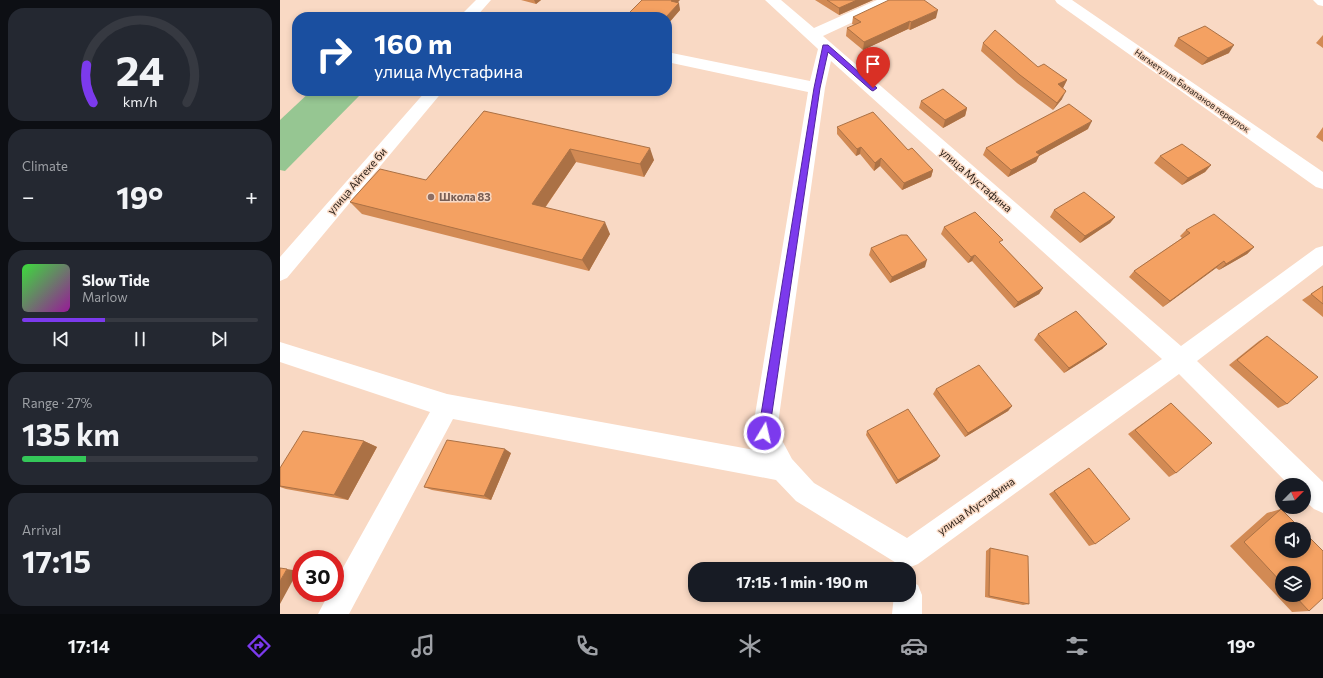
<!DOCTYPE html>
<html lang="en">
<head>
<meta charset="utf-8">
<style>
  body { margin:0; font-family:Commissioner,sans-serif; background:#242831; color:#f1f3f6; height:100vh; display:flex; flex-direction:column; font-size:15px; white-space:nowrap }
  * { box-sizing:border-box; margin:0 }
  p { font-size:13px; color:#9ea1a6 }
  .icon { flex:none; width:22px; height:22px; fill:none; stroke:currentColor; stroke-width:2; stroke-linecap:round; stroke-linejoin:round }
  .map { position:relative; flex:1; overflow:hidden }
  .panel { display:flex; flex-direction:column; gap:8px; padding:8px; background:#0d0f14; width:280px }
  .panel>* { flex:none }
  .banner { position:absolute; left:12px; top:12px; width:380px; height:84px; border-radius:16px; box-shadow:0 2px 6px #0003; background:#1a4fa0; color:#fff; overflow:hidden }
  .needle { width:26px; rotate:66deg }
  .tools { position:absolute; left:995px; top:478px; display:grid; gap:8px }
  .tools a { display:grid; place-items:center; width:36px; height:36px; border-radius:50%; background:#171b24; box-shadow:0 2px 6px #0003; font-size:20px }
  .speed { position:absolute; left:12px; top:550px; display:flex; gap:8px; font-size:20px; font-weight:700; text-align:center }
  .speed>* { display:grid; place-content:center; width:52px; height:52px; border-radius:50%; background:#171b24; box-shadow:0 2px 6px #0003; line-height:1 }
  .speed .limit { border:6px solid #d22; background:#fff; color:#111 }
  .pin { position:absolute; display:grid; place-items:center; width:34px; height:34px; color:#fff; margin:-41px -17px; border-radius:50% 50% 50% 0; rotate:-45deg; box-shadow:0 0 4px #0007 }
  .pin .icon { rotate:45deg }
  .me { position:absolute; width:44px; margin:-22px; rotate:9deg; stroke-linejoin:round; filter:drop-shadow(0 0 3px #0008) }
  .turn { display:flex; align-items:center; gap:14px; height:84px; padding:0 16px; font-size:18px }
  .turn .icon { width:52px; height:52px; stroke-width:2.5 }
  .turn b { display:block; font-size:28px; line-height:34px }
  .big { font-size:30px; font-weight:700; line-height:1.1 }
  .panel .widget { flex:1; display:flex; flex-direction:column; justify-content:center; gap:6px; min-width:0; padding:0 14px; border-radius:16px; background:#242831 }
  .panel .dial { align-items:center; gap:0 }
  .dial svg { height:104px; overflow:visible; fill:none; stroke:#363941; stroke-width:7; stroke-linecap:round; text-anchor:middle }
  .dial text { fill:#f1f3f6; stroke:none }
  .song { display:flex; align-items:center; gap:12px }
  .cover { width:48px; height:48px; border-radius:6px; background:linear-gradient(135deg,hsl(120 70% 55%),hsl(300 70% 35%)) }
  .played { height:4px; border-radius:2px; background:linear-gradient(90deg,#7c3aed 35%,#363941 35%) }
  .keys { display:flex; justify-content:space-around; direction:ltr }
  .heat { display:flex; justify-content:space-between; align-items:center; font-size:22px; direction:ltr }
  .charge { height:6px; border-radius:3px; background:linear-gradient(90deg,#34c759 27%,#363941 0) }
  .trip { position:absolute; left:408px; top:562px; width:228px; height:40px; border-radius:16px; background:#171b24; box-shadow:0 2px 6px #0003; font-weight:700; line-height:40px; text-align:center }
  .tab-bar { display:flex; height:64px; justify-content:space-around; align-items:center; background:#090b0e; color:#9ea1a6 }
  .tab-bar .icon { width:28px; height:28px }
  .tab-bar .current { color:#7c3aed }
  .tab-bar b { font-size:18px; color:#f1f3f6 }
  main { display:flex; flex:1; min-height:0 }
  .map>svg:first-child { display:block }
  .green { fill:#96c692 }
  .lines { fill:none; stroke-linecap:round; stroke-linejoin:round }
  .minor { fill:#fff; fill-rule:evenodd }
  .wall { fill:#d28a54; fill-rule:evenodd }
  .shaded-wall { fill:#ab7145 }
  .building { fill:#f4a162; stroke:#ab7145 }
  .route { fill:#7c3aed; stroke:#51269a }
  .education-dot { fill:#8d6e63; stroke:#f9d9c4; stroke-width:1.5 }
  .labels { text-anchor:middle; stroke-width:3; stroke-linejoin:round; paint-order:stroke }
  .far-street-label { font-size:9px; fill:#2b2018; stroke:#f9d9c4 }
  .street-label { font-size:11px; fill:#2b2018; stroke:#f9d9c4 }
  .education-label { font-size:11px; font-weight:bold; fill:#785e54; stroke:#f9d9c4; text-anchor:start }
</style>
</head>
<body>
<main>
<section class="panel">
<div class="widget dial"><svg viewBox="0 0 100 80">
<path d="M14 69A42 42 0 1 1 86 69"/>
<path d="M14 69A42 42 0 0 1 9 40" stroke="#7c3aed"/>
<text x="50" y="56" font-size="32" font-weight="700">24</text>
<text x="50" y="72" font-size="11">km/h</text>
</svg></div>
<div class="widget"><p>Climate</p>
<div class="heat"><a>−</a><b class="big">19°</b><a>+</a></div>
</div>
<div class="widget">
<div class="song"><i class="cover"></i><div><b>Slow Tide</b><p>Marlow</p></div></div>
<div class="played"></div>
<div class="keys"><svg class="icon" aria-label="previous" viewBox="0 0 24 24"><path d="M18 5L8 12l10 7zM5 5v14"/></svg><svg class="icon" aria-label="pause" viewBox="0 0 24 24"><path d="M8 5v14M16 5v14"/></svg><svg class="icon" aria-label="next" viewBox="0 0 24 24"><path d="M6 5l10 7-10 7zM19 5v14"/></svg></div>
</div>
<div class="widget"><p>Range · 27%</p><b class="big">135 km</b><div class="charge"></div></div>
<div class="widget"><p>Arrival</p><b class="big">17:15</b></div>
</section>
<div class="map">
<svg width="1043" height="614" viewBox="0 0 1043 614">
  <rect width="100%" height="100%" fill="#f9d9c4"/>
  <path class="green" d="M 31,91 L 84,91 L 5,171 L 0,170 L 0,120 Z"/>
  <g class="lines">
    <path class="minor" d="M 196,0 L 211,0 L 196,17 L 179,17 Z
      M 485,0 L 501,0 L 534,28 L 597,0 L 616,0 L 614,3 L 543,36 L 901,346 L 1036,248 L 1043,246 L 1043,265 L 917,361 L 1043,482 L 1043,513 L 1034,509 L 1024,500 L 1024,485 L 1009,485 L 899,374 L 638,564 L 628,568 L 618,564 L 516,501 L 496,480 L 173,419 L 69,614 L 38,614 L 49,593 L 55,593 L 55,582 L 150,412 L 0,362 L 0,342 L 167,394 L 480,451 L 472,433 L 528,92 L 387,62 L 387,52 L 530,81 L 538,49 ZM 551,61 L 882,359 L 627,538 L 534,483 L 512,459 L 497,431 L 545,88 Z
      M 775,0 L 792,0 L 1043,172 L 1043,189 L 1036,187 L 777,3 Z
      M 1033,0 L 1043,0 L 1043,6 L 1038,5 Z
      M 146,91 L 163,91 L 7,278 L 0,281 L 0,257 Z
      M 629,581 L 638,585 L 642,595 L 642,614 L 612,614 L 614,595 L 629,595 Z"/>
  </g>
  <path class="wall" d="M 241,0 L 261,0 L 256,4 Z
    M 535,0 L 593,0 L 559,15 Z
    M 398,3 L 400,10 L 387,25 L 387,17 L 351,17 L 349,13 Z
    M 573,17 L 656,18 L 630,30 L 628,29 L 583,50 L 566,36 L 567,28 L 574,25 L 572,24 Z
    M 1043,35 L 1043,48 L 1036,43 Z
    M 898,38 L 949,53 L 922,65 L 894,46 Z
    M 703,43 L 787,80 L 783,88 L 782,88 L 782,99 L 773,110 L 737,83 L 701,51 Z
    M 641,101 L 687,108 L 685,116 L 663,128 L 639,108 Z
    M 204,111 L 374,160 L 364,177 L 296,162 L 265,208 L 330,234 L 309,271 L 82,214 L 70,202 L 146,180 Z
    M 557,127 L 628,150 L 653,170 L 651,177 L 622,190 L 600,166 L 594,171 L 580,154 L 576,156 L 557,134 Z
    M 1043,127 L 1043,142 L 1036,137 Z
    M 808,129 L 759,156 L 756,162 L 728,177 L 703,155 L 706,148 Z
    M 880,156 L 931,165 L 925,172 L 902,185 L 874,163 Z
    M 774,210 L 835,217 L 830,223 L 800,243 L 770,217 Z
    M 664,227 L 721,244 L 763,288 L 759,294 L 734,308 L 692,261 L 688,263 L 661,234 Z
    M 906,230 L 974,247 L 967,254 L 939,270 L 936,268 L 883,307 L 849,277 L 854,271 L 902,238 L 900,236 Z
    M 591,248 L 645,267 L 610,283 L 589,255 Z
    M 1043,286 L 1043,317 L 1022,300 Z
    M 758,334 L 827,344 L 822,349 L 784,373 L 754,340 Z
    M 987,336 L 1007,404 L 998,408 L 949,365 L 979,341 Z
    M 656,389 L 732,406 L 728,411 L 685,437 L 653,394 Z
    M 891,403 L 896,473 L 889,477 L 848,434 Z
    M 587,431 L 657,460 L 616,484 L 586,435 Z
    M 84,441 L 97,447 L 68,500 L 6,489 L 0,487 L 0,468 Z
    M 231,453 L 211,500 L 152,490 L 144,487 Z
    M 809,468 L 815,544 L 809,546 L 769,494 Z
    M 1001,509 L 1029,611 L 1012,612 L 950,546 L 987,513 ZM 1002,573 L 1024,595 L 1002,595 Z
    M 710,548 L 749,604 L 743,605 L 705,597 L 706,551 Z"/>
  <path class="shaded-wall" d="M 254,0 L 261,0 L 256,4 Z
    M 392,0 L 400,0 L 392,9 L 391,1 Z
    M 577,0 L 593,0 L 559,15 L 559,8 Z
    M 399,3 L 400,10 L 387,25 L 387,17 L 386,17 Z
    M 658,10 L 656,18 L 630,30 L 631,22 Z
    M 630,21 L 628,29 L 583,50 L 584,42 Z
    M 954,45 L 949,53 L 922,65 L 928,58 Z
    M 787,80 L 783,88 L 775,92 L 778,84 Z
    M 786,91 L 782,99 L 773,110 L 777,103 Z
    M 687,108 L 685,116 L 663,128 L 665,120 Z
    M 812,121 L 808,129 L 759,156 L 756,162 L 728,177 L 731,170 L 756,152 Z
    M 581,147 L 580,154 L 576,156 L 577,149 Z
    M 370,148 L 374,160 L 364,177 L 360,164 Z
    M 290,149 L 296,162 L 259,216 L 252,204 Z
    M 601,158 L 600,166 L 594,171 L 595,163 Z
    M 931,165 L 925,172 L 902,185 L 908,178 Z
    M 653,170 L 651,177 L 622,190 L 624,183 Z
    M 835,217 L 830,223 L 800,243 L 805,236 Z
    M 325,222 L 330,234 L 309,271 L 302,260 Z
    M 974,247 L 967,254 L 939,270 L 946,264 Z
    M 695,255 L 692,261 L 688,263 L 691,257 Z
    M 647,260 L 645,267 L 610,283 L 612,277 Z
    M 944,261 L 936,268 L 883,307 L 890,301 Z
    M 763,288 L 759,294 L 734,308 L 738,302 Z
    M 827,344 L 822,349 L 784,373 L 789,368 Z
    M 732,406 L 728,411 L 685,437 L 688,433 Z
    M 84,441 L 97,447 L 68,500 L 54,495 Z
    M 225,449 L 231,453 L 211,500 L 204,496 Z
    M 660,456 L 657,460 L 616,484 L 618,480 Z
    M 7,569 L 18,571 L 0,604 L 0,581 Z"/>
  <path class="building" d="M 362,0 L 392,0 L 391,1 L 399,3 L 386,17 L 366,17 L 349,13 Z
    M 547,0 L 577,0 L 559,8 Z
    M 609,0 L 644,0 L 658,10 L 631,22 L 630,21 L 584,42 L 567,28 L 581,22 L 573,17 Z
    M 925,26 L 954,45 L 928,58 L 898,38 Z
    M 715,30 L 758,67 L 764,64 L 787,80 L 778,84 L 786,91 L 777,103 L 740,75 L 703,43 Z
    M 663,89 L 687,108 L 665,120 L 641,101 Z
    M 789,104 L 812,121 L 756,152 L 760,155 L 731,170 L 706,148 Z
    M 204,111 L 370,148 L 360,164 L 290,149 L 252,204 L 325,222 L 302,260 L 70,202 L 100,169 L 146,180 Z
    M 593,112 L 628,150 L 632,148 L 653,170 L 624,183 L 601,158 L 595,163 L 581,147 L 577,149 L 557,127 Z
    M 902,144 L 931,165 L 908,178 L 880,156 Z
    M 804,192 L 835,217 L 805,236 L 774,210 Z
    M 695,212 L 723,240 L 719,242 L 763,288 L 738,302 L 695,255 L 691,257 L 664,227 Z
    M 934,214 L 974,247 L 946,264 L 944,261 L 890,301 L 854,271 L 910,233 L 906,230 Z
    M 621,235 L 627,235 L 647,260 L 612,277 L 591,248 Z
    M 1043,286 L 1043,304 L 1031,294 Z
    M 796,311 L 827,344 L 789,368 L 758,334 Z
    M 987,336 L 1038,377 L 1007,404 L 957,360 Z
    M 699,365 L 732,406 L 688,433 L 656,389 Z
    M 891,403 L 932,443 L 896,473 L 855,430 Z
    M 628,409 L 660,456 L 618,480 L 587,431 Z
    M 23,431 L 84,441 L 54,495 L 0,486 L 0,468 Z
    M 167,440 L 225,449 L 204,496 L 144,487 Z
    M 809,468 L 850,519 L 815,544 L 774,491 Z
    M 1001,509 L 1021,529 L 1002,529 L 1002,551 L 1024,551 L 1024,532 L 1043,551 L 1043,598 L 1029,611 L 1014,595 L 1024,595 L 1024,573 L 1002,573 L 1002,583 L 964,542 Z
    M 710,548 L 748,556 L 749,604 L 709,596 Z
    M 0,568 L 7,569 L 0,581 Z"/>
  <path class="route" d="M 543,45 L 548,45 L 597,88 L 593,91 L 591,90 L 548,52 L 540,88 L 489,433 L 487,437 L 484,438 L 480,437 L 478,433 L 534,88 Z"/>
  <circle class="education-dot" cx="151" cy="197" r="4"/>
  <g class="labels">
    <g class="far-street-label">
      <text transform="translate(912 91) rotate(35)" y="3">Нагметулла Балапанов переулок</text>
    </g>
    <g class="street-label">
      <text transform="translate(696 180) rotate(41)" y="4">улица Мустафина</text>
      <text transform="translate(77 181) rotate(-49)" y="4">улица Айтеке би</text>
      <text transform="translate(696 506) rotate(-35)" y="4">улица Мустафина</text>
    </g>
    <g class="education-label">
      <text x="159" y="201">Школа 83</text>
    </g>
  </g>
</svg>
<div class="tools">
<a><svg class="needle" viewBox="-14 -14 28 28"><path d="M0-13l5 13h-10z" fill="#e53935"/><path d="M0 13l5-13h-10z" fill="#9ea1a6"/></svg></a>
<a><svg class="icon" aria-label="sound" viewBox="0 0 24 24"><path d="M4 9h4l5-4v14l-5-4H4zM17 9q2 3 0 6"/></svg></a>
<a><svg class="icon" aria-label="layers" viewBox="0 0 24 24"><path d="M12 4l9 5-9 5-9-5zM3 14l9 5 9-5"/></svg></a>
</div>
<div class="speed"><div class="limit">30</div></div>
<div class="pin" style="left:593px;top:88px;background:#d93025"><svg class="icon" aria-label="arrive" viewBox="0 0 24 24"><path d="M6 21V4h12l-3 4 3 4H6"/></svg></div>
<svg class="me" style="left:484px;top:433px" viewBox="-20 -20 40 40"><circle r="17" fill="#7c3aed" stroke="#fff" stroke-width="3"/><path d="M0-11L8 9 0 5-8 9z" fill="#fff"/></svg>
<div class="trip">17:15 · 1 min · 190 m</div>
<div class="banner">
<div class="turn"><svg class="icon" aria-label="right" viewBox="0 0 24 24"><path d="M7 20v-9h11M14 6l5 5-5 5"/></svg><div><b>160 m</b>улица Мустафина</div></div>
</div>
</div>
</main>
<nav class="tab-bar">
<b>17:14</b>
<svg class="icon current" aria-label="directions" viewBox="0 0 24 24"><path d="M12 3l9 9-9 9-9-9zM9 14v-3h6M13 9l2 2-2 2"/></svg>
<svg class="icon" aria-label="music" viewBox="0 0 24 24"><path d="M9 18V5l10-2v13"/><circle cx="6" cy="18" r="3"/><circle cx="16" cy="16" r="3"/></svg>
<svg class="icon" aria-label="phone" viewBox="0 0 24 24"><path d="M5 4h4l2 5-3 2q2 4 5 5l2-3 5 2v4C11 20 4 13 5 4z"/></svg>
<svg class="icon" aria-label="climate" viewBox="0 0 24 24"><path d="M12 3v18M4 7l16 10M4 17L20 7"/></svg>
<svg class="icon" aria-label="car" viewBox="0 0 24 24"><path d="M5 17H2v-5l4-1 3-4h7l3 4 3 1v5h-3M9 17h6M6 11h13"/><circle cx="7" cy="17" r="2"/><circle cx="17" cy="17" r="2"/></svg>
<svg class="icon" aria-label="filters" viewBox="0 0 24 24"><path d="M4 7h16M4 17h16"/><circle cx="9" cy="7" r="2"/><circle cx="15" cy="17" r="2"/></svg>
<b>19°</b>
</nav>
</body>
</html>
